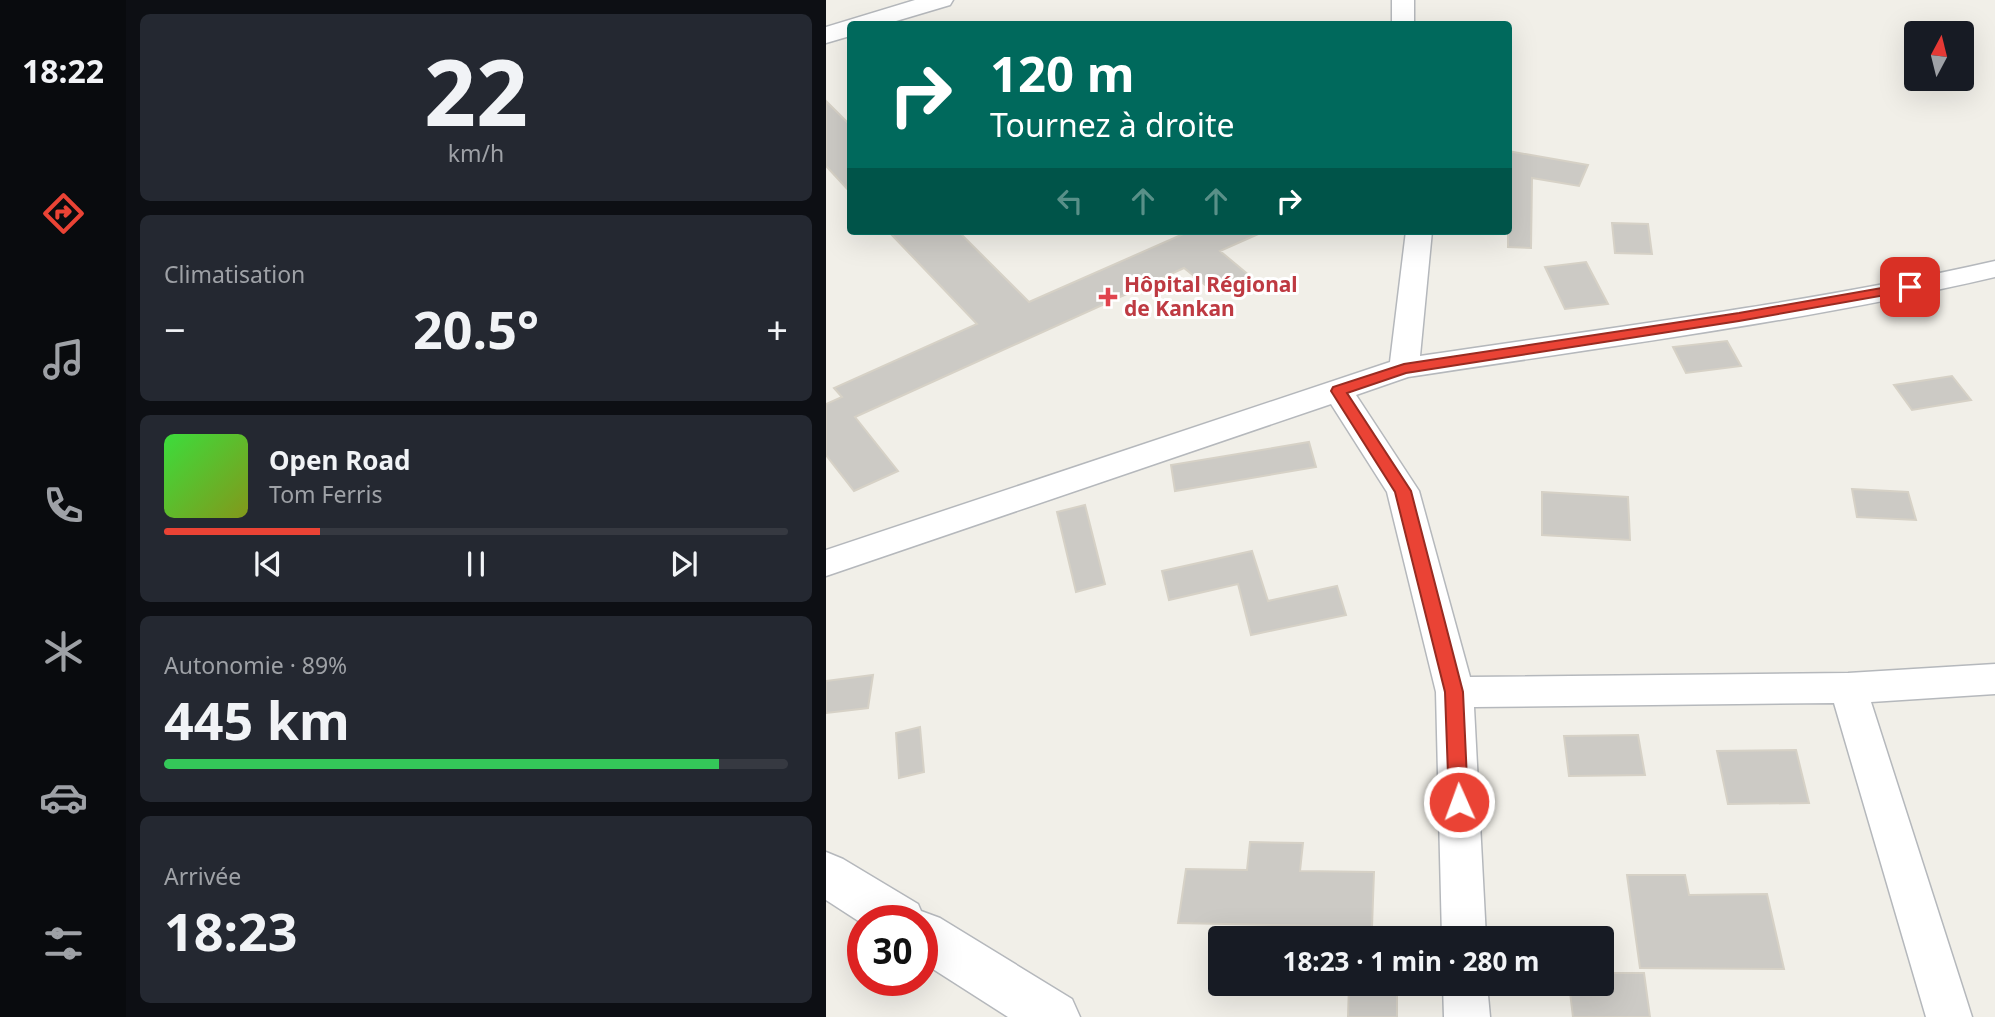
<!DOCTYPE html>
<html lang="fr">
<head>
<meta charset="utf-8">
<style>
  body { margin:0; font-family:"Noto Sans",sans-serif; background:#242831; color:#f1f3f6; height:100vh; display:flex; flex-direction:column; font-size:26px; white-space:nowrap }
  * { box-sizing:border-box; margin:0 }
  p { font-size:23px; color:#9ea1a6 }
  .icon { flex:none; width:38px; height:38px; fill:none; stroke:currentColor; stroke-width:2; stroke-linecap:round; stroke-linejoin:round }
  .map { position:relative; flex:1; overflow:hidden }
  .drawer { display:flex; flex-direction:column; gap:14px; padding:14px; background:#0d0f14; width:700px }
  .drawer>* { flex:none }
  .top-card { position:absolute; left:21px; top:21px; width:665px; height:214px; border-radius:7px; box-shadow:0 7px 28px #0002; background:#00695c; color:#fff; overflow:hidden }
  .needle { width:46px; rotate:7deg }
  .buttons { position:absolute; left:1078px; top:21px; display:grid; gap:14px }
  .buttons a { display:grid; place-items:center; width:70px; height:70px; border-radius:7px; background:#171b24; box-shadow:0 7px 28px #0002; font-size:35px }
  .speed { position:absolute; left:21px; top:905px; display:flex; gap:14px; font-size:35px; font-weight:700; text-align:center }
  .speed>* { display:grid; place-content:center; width:91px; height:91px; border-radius:50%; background:#171b24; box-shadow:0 7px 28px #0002; line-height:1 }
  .speed .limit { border:10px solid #d22; background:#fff; color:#111 }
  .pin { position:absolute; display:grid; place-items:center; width:60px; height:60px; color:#fff; margin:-30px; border-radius:14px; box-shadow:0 4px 10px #0006 }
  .me { position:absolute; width:77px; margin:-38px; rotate:358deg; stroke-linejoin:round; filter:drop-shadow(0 0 5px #0008) }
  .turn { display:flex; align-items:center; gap:24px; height:147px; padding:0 28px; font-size:32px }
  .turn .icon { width:91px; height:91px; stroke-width:2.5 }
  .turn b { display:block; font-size:49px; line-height:60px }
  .lanes { display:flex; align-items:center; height:66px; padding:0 28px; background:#0003; justify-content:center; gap:35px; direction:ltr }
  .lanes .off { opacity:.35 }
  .big { font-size:52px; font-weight:700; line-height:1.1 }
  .drawer .tile { flex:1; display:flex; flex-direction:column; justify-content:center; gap:10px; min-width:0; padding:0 24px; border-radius:10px; background:#242831 }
  .drawer .dial { align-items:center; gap:0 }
  .dial b { font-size:91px; line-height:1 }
  .song { display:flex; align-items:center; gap:21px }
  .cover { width:84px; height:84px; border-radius:10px; background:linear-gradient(135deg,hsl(120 70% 55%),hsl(70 70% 35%)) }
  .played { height:7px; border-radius:4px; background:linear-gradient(90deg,#ea4335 25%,#363941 25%) }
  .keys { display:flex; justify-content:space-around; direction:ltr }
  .heat { display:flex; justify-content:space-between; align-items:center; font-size:38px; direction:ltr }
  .charge { height:10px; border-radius:5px; background:linear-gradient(90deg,#34c759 89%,#363941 0) }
  .trip { position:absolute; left:382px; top:926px; width:406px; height:70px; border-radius:7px; background:#171b24; box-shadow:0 7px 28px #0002; font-weight:700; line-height:70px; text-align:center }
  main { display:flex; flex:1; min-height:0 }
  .dock { display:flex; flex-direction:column; width:126px; justify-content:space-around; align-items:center; background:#090b0e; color:#9ea1a6 }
  .dock .icon { width:49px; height:49px }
  .dock .on { color:#ea4335 }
  .dock b { font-size:32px; color:#f1f3f6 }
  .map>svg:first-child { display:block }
  .building { fill:#cccac5; stroke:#d6d1c6; stroke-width:2 }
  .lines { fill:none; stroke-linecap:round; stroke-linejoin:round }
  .minor-casing { stroke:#b5b8bc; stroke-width:3 }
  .tertiary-casing { stroke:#b5b8bc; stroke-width:3 }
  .minor { fill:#fff; fill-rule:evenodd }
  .tertiary { fill:#fff; fill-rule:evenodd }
  .route { fill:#ea4335; stroke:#982c22; stroke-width:2 }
  .health-dot { fill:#e0444e; stroke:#fff; stroke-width:2.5 }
  .labels { text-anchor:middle; stroke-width:6; stroke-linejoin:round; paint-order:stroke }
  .health-label { font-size:21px; font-weight:bold; fill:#be3a42; stroke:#fff; text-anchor:start }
</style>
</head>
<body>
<main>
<nav class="dock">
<b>18:22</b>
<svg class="icon on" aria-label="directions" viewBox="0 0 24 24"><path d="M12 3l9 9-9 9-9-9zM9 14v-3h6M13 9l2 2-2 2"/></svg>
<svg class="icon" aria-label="music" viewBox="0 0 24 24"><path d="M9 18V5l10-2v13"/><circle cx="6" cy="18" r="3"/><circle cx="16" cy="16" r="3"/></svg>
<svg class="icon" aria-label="phone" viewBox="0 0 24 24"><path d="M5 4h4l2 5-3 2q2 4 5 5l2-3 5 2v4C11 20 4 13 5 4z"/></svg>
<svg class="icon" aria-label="climate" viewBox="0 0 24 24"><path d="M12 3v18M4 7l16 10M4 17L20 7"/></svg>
<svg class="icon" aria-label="car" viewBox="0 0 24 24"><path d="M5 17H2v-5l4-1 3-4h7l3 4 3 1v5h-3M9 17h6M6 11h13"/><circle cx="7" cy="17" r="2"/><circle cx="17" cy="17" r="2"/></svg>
<svg class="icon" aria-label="filters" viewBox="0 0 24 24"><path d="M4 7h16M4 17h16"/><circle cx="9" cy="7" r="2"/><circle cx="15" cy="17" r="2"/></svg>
</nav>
<section class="drawer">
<div class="tile dial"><b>22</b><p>km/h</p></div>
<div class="tile"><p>Climatisation</p>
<div class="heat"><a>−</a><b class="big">20.5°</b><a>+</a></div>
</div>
<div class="tile">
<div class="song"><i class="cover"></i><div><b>Open Road</b><p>Tom Ferris</p></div></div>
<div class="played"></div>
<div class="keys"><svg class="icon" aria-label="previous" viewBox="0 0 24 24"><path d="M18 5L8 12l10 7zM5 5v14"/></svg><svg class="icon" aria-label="pause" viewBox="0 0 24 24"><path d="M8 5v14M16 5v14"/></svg><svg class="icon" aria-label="next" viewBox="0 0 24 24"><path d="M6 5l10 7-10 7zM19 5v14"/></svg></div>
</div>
<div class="tile"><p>Autonomie · 89%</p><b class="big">445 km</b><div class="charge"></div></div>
<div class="tile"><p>Arrivée</p><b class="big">18:23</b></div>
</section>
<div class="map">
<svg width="1169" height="1017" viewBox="0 0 1169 1017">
  <rect width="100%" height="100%" fill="#f1efe8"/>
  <path class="building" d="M 0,101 L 24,125 L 24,192 L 0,166 Z
    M 682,151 L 762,165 L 753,186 L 706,178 L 705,248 L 682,247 Z
    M 786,223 L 822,224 L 826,254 L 789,253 Z
    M 62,231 L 132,231 L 203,302 L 364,231 L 439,231 L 394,251 L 424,276 L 388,292 L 358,268 L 29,417 L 72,471 L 28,491 L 0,455 L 0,404 L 16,397 L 8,388 L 151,324 Z
    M 760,262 L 782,304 L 739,309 L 719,267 Z
    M 901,341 L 915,366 L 860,373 L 847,347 Z
    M 1126,376 L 1145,400 L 1086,410 L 1068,385 Z
    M 483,442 L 490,467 L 349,491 L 345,465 Z
    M 1026,489 L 1082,492 L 1090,520 L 1031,517 Z
    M 716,492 L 802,497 L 804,540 L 716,535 Z
    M 259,505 L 279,584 L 250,592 L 231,512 Z
    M 426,551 L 442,601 L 511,586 L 520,615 L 425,635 L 412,584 L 343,600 L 336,571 Z
    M 47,675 L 42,708 L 0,713 L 0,681 Z
    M 94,727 L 98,772 L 73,778 L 70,733 Z
    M 812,735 L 819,775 L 743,776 L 738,736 Z
    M 970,750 L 983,803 L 902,804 L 891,751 Z
    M 424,842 L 477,843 L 474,871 L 548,872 L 546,927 L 352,923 L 360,869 L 421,870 Z
    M 801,875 L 859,875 L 863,895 L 941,894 L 958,969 L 814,968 Z
    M 775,973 L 818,973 L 824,1017 L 747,1017 L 743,984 L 775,984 Z
    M 523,984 L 571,984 L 571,1017 L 522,1017 Z"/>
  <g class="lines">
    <g class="minor-casing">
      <path id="minor" d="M 566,0 L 588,0 L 588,24 L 566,24 Z
        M 580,231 L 606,231 L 594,356 C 786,327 980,304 1169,261 L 1169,277 C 976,322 778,347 582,377 L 530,395 L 593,491 L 644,677 L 1022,673 L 1169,664 L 1169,694 L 1045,702 L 1146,1017 L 1100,1017 L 1008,703 L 648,707 L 660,938 L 616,938 L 610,692 L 561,492 L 505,404 L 0,576 L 0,550 L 564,362 Z
        M 617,984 L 661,984 L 664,1017 L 618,1017 Z"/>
    </g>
    <g class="tertiary-casing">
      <path id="tertiary" d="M 89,0 L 127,0 L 124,5 L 60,24 L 24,24 L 24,36 L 0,43 L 0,27 Z
        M 0,852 L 17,859 L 92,904 L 95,911 L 114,918 L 246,999 L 254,1017 L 182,1017 L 96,962 L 96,920 L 37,920 L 37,924 L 0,900 Z"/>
    </g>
    <use href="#minor" class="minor"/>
    <use href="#tertiary" class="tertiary"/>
  </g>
  <path class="route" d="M 1084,283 L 1088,284 L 1088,290 L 913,321 L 580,373 L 521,393 L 585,491 L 637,692 L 642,802 L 639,807 L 633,810 L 626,807 L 623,802 L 619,692 L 569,492 L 505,391 L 507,387 L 578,364 L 913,313 Z"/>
  <path class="health-dot" d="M278.5 286.5h7v7h7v7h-7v7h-7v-7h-7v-7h7z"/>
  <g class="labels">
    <g class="health-label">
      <text x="298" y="292">Hôpital Régional<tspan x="298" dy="24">de Kankan</tspan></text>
    </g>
  </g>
</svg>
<div class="buttons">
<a><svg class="needle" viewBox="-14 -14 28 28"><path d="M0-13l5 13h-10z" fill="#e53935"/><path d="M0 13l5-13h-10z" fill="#9ea1a6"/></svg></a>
</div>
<div class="speed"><div class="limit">30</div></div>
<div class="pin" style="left:1084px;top:287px;background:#d93025"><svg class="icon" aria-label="arrive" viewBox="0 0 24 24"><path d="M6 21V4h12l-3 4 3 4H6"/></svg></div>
<svg class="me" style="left:633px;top:802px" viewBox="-20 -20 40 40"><circle r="17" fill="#ea4335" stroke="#fff" stroke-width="3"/><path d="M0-11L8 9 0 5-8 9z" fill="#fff"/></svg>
<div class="trip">18:23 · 1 min · 280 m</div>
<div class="top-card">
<div class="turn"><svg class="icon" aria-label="right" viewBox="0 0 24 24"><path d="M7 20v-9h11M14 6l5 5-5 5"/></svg><div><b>120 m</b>Tournez à droite</div></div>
<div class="lanes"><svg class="icon off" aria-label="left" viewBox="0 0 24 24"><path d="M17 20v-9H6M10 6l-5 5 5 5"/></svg><svg class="icon off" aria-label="ahead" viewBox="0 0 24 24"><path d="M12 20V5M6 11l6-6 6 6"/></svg><svg class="icon off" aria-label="ahead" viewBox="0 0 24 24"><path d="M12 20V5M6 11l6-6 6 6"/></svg><svg class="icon" aria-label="right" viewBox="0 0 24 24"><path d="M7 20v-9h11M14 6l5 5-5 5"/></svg></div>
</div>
</div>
</main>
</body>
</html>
